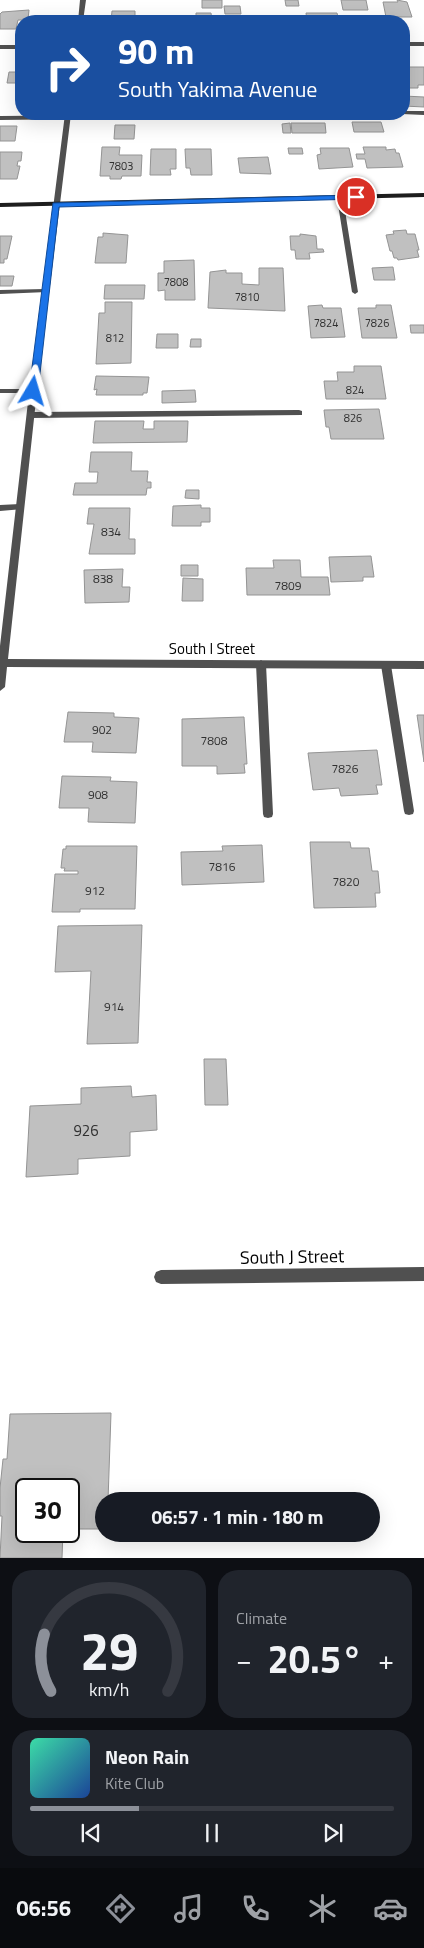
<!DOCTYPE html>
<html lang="en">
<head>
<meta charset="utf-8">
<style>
  body { margin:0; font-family:"Titillium Web",sans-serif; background:#20242c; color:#f1f3f6; height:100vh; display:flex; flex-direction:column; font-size:19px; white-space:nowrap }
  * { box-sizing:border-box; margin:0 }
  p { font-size:16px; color:#9ea1a6 }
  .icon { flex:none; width:28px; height:28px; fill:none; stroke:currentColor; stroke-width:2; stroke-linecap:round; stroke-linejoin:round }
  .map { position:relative; height:1558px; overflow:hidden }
  .side { display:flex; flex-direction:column; gap:12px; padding:12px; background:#0d0f14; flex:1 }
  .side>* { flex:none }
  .guide { position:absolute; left:15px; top:15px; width:395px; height:105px; border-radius:20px; box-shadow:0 5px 20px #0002; background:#1a4fa0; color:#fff; overflow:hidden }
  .speed { position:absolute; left:15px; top:1478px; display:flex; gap:10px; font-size:25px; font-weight:700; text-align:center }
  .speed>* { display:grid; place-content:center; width:65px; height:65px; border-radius:50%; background:#171b24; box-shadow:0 5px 20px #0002; line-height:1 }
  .speed .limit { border:2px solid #111; border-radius:8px; background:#fff; color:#111 }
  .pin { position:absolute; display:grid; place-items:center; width:42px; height:42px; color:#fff; margin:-21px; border:2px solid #fff; border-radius:50%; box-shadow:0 1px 5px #0007 }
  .me { position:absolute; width:55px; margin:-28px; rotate:7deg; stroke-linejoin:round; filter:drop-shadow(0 0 4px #0008) }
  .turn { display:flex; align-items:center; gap:18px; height:105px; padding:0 20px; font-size:22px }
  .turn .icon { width:65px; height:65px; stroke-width:2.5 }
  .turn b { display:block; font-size:35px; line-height:42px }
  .big { font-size:38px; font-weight:700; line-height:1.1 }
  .side .card { flex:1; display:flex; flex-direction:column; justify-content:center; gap:8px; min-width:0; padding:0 18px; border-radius:20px; background:#20242c }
  .side .dial { align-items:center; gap:0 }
  .dial svg { height:130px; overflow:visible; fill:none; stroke:#363941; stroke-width:7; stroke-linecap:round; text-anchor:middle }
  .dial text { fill:#f1f3f6; stroke:none }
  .song { display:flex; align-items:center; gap:15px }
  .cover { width:60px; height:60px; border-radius:8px; background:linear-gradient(135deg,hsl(160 70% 55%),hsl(220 70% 35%)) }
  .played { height:5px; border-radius:2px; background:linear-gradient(90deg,#8c9099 30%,#363941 30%) }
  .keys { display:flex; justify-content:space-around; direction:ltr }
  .heat { display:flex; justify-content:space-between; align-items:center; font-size:28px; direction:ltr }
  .side .tiles { flex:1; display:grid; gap:12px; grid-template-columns:1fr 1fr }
  .card:last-child { grid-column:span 2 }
  .trip { position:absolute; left:95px; top:1492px; width:285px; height:50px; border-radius:25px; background:#171b24; box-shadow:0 5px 20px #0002; font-weight:700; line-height:50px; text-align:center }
  .tab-bar { display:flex; height:80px; justify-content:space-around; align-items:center; background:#090b0e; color:#9ea1a6 }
  .tab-bar .icon { width:35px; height:35px }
  .tab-bar .current { color:#8c9099 }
  .tab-bar b { font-size:22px; color:#f1f3f6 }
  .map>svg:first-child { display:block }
  .building { fill:#c0c0c0; stroke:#949494 }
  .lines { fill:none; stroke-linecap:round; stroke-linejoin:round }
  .lane { fill:#505050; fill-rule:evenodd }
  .street { fill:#505050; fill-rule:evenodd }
  .secondary { fill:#1d1d1d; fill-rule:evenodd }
  .route { fill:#1a73e8; stroke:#114b97 }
  .labels { text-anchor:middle; stroke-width:4; stroke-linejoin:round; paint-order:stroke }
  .far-number-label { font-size:11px; fill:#303030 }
  .number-label { font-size:12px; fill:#303030 }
  .street-label { font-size:15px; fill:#000; stroke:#fff }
  .near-number-label { font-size:15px; fill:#303030 }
  .near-street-label { font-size:18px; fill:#000; stroke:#fff }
</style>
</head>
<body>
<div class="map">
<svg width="424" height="1558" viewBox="0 0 424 1558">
  <rect width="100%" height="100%" fill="#fff"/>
  <path class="building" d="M 202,0 L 222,0 L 222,8 L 202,8 Z
    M 285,0 L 298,0 L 299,6 L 286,6 Z
    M 341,0 L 366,0 L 368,10 L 343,10 Z
    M 397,0 L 407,2 L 412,17 L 386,17 L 383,2 L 398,2 Z
    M 224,6 L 240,6 L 241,14 L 225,14 Z
    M 29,10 L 28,20 L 18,20 L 16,29 L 0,29 L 0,14 L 2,12 Z
    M 112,11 L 135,11 L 135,21 L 111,21 Z
    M 196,13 L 211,13 L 212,21 L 186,21 L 186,16 L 196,16 Z
    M 306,13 L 337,13 L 339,21 L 307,21 Z
    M 143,16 L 165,16 L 165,21 L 142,21 Z
    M 293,18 L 293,21 L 296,21 L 268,21 L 268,19 Z
    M 408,67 L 424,67 L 424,85 L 418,85 L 418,88 L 404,88 L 404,68 L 409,68 Z
    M 9,72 L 21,72 L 21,83 L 7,83 Z
    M 404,96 L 424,97 L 424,107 L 404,106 Z
    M 352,122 L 381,122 L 384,132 L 354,132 Z
    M 290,123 L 291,133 L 283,133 L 282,124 Z
    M 291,123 L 325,123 L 326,133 L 292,133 Z
    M 115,125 L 135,125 L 134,139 L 114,139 Z
    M 0,126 L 17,126 L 15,141 L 0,141 Z
    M 102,147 L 120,147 L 119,155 L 142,155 L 141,176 L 122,176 L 121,179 L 110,179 L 110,176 L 100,176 Z
    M 363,147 L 386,147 L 386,150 L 395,149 L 396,153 L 399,153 L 403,167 L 367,168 L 365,159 L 357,159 L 356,154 L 365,154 Z
    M 288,148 L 302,148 L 303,154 L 289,154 Z
    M 320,148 L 349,148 L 353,167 L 319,169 L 317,155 L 321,154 Z
    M 151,149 L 176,149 L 176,169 L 170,169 L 171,175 L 150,175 Z
    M 185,149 L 211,149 L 212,175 L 191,175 L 190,168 L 186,168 Z
    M 0,152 L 22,152 L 21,161 L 18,161 L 17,166 L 20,166 L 17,179 L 0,179 Z
    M 268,157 L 271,174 L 240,173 L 238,158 Z
    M 406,230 L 407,234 L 415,234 L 419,250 L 417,250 L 419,257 L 398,260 L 397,258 L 394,258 L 392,251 L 390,251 L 386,235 L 394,234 L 393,231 Z
    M 103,233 L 128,235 L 126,263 L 95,263 L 98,237 L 103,237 Z
    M 300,234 L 316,236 L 317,249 L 323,249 L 324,252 L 309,253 L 310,259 L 296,259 L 295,250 L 291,250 L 290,236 L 300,236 Z
    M 0,236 L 12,236 L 7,259 L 4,259 L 4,263 L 0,263 Z
    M 194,260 L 195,300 L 165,300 L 165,290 L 158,291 L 158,273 L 164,273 L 164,261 Z
    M 393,267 L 395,280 L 374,280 L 372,268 Z
    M 259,268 L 283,268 L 285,311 L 208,308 L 210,272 L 226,270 L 226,273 L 242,273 L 242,284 L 259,285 Z
    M 0,276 L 14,276 L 12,286 L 0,286 Z
    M 105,285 L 145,285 L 144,299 L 104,299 Z
    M 105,302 L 132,302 L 131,363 L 96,364 L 99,313 L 105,313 Z
    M 322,305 L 323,308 L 341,308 L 345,337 L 311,338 L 308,306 Z
    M 376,305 L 391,305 L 397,338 L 362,338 L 358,308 L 376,308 Z
    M 410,325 L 424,325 L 424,333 L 411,333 Z
    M 157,334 L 178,334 L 178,348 L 156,348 Z
    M 191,339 L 201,339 L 201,347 L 190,347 Z
    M 354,366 L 381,366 L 386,399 L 326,399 L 324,381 L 338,381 L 337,372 L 354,372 Z
    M 96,376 L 149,377 L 147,393 L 143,393 L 143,395 L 96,395 L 97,389 L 94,390 Z
    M 195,390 L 196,402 L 162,403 L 162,391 Z
    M 379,409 L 384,439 L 331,439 L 329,427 L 326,427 L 324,410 Z
    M 95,421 L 144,421 L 143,429 L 154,429 L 154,421 L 188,421 L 187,442 L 93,443 Z
    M 91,452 L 132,452 L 131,471 L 148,471 L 147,482 L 151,482 L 151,488 L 147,488 L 146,495 L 73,495 L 75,483 L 97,483 L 98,472 L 89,472 Z
    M 186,490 L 199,490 L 199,499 L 185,498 Z
    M 201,505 L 201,508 L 210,508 L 210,522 L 201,522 L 201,526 L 172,526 L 173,506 Z
    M 89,508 L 130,508 L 129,539 L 135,539 L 135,554 L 89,554 L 94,524 L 87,524 Z
    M 371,556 L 374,577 L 363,577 L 363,581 L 331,582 L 329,557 Z
    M 273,560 L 300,560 L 301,577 L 328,577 L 330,595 L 247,595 L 246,568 L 274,568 Z
    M 181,565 L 198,565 L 198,576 L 181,576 Z
    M 123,569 L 122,587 L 130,587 L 129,602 L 85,603 L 84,570 Z
    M 183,578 L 203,579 L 203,601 L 182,601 Z
    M 68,712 L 114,713 L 114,717 L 139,718 L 136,753 L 92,752 L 93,742 L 64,742 Z
    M 417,715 L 424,715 L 424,762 Z
    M 244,717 L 247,764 L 244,764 L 245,773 L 217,774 L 217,766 L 182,766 L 182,719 Z
    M 377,750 L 382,785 L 376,785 L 378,794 L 341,796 L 339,788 L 313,790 L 308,753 Z
    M 62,776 L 111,777 L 110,781 L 137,782 L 135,823 L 88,822 L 89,808 L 59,808 Z
    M 310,842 L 350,842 L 351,848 L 369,848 L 372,871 L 378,871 L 380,893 L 375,893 L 376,907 L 314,908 Z
    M 262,845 L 264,882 L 182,885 L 181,852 L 223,851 L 222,846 Z
    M 66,846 L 137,846 L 135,909 L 80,909 L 80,912 L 52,912 L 55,874 L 78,874 L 78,871 L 64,871 L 65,868 L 61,868 L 63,849 L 66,849 Z
    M 142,925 L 138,1043 L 87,1044 L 91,971 L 55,972 L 58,926 Z
    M 204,1059 L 226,1059 L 228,1105 L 205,1105 Z
    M 131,1086 L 132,1097 L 156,1095 L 157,1130 L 130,1132 L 130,1156 L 78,1159 L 78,1174 L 26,1177 L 30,1106 L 81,1104 L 81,1088 Z
    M 111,1413 L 108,1501 L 104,1501 L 104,1529 L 69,1529 L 69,1489 L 26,1489 L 26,1531 L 63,1531 L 62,1558 L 0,1558 L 2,1516 L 0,1516 L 0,1488 L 3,1459 L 7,1459 L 10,1414 Z"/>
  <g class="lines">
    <path class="lane" d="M 404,111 L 424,111 L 424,115 L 402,114 Z
      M 222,114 L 357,114 L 354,116 L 0,120 L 0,116 Z
      M 340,196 L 343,198 L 358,292 L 355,294 L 352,292 L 337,198 Z
      M 45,289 L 48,291 L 47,292 L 0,294 L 0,290 Z
      M 299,410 L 302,411 L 302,415 L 31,418 L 27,415 L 31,412 Z
      M 20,504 L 23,505 L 23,509 L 0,511 L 0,505 Z
      M 261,660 L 266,664 L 273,814 L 272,817 L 268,818 L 264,817 L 263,814 L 256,664 Z
      M 386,661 L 391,665 L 414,811 L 413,814 L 409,815 L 405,814 L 404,811 L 381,665 Z"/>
    <path class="street" d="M 80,0 L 86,0 L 83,21 L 78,21 Z
      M 404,42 L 424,42 L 424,46 L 404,46 Z
      M 0,45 L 21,45 L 21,49 L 0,49 Z
      M 65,114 L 71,114 L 37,391 L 8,659 L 424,661 L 424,669 L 7,667 L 5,687 L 0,691 L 0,646 L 29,393 L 0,393 L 0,389 L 30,389 Z
      M 424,1267 L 424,1281 L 161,1284 L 156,1282 L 154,1277 L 156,1272 L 161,1270 Z"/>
    <path class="secondary" d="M 424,193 L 424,197 L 0,207 L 0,203 Z"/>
  </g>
  <path class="route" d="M 356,195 L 359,196 L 359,199 L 59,207 L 38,391 L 33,393 L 29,391 L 53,203 Z"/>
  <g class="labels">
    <g class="far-number-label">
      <text x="121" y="170">7803</text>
      <text x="176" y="286">7808</text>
      <text x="247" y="301">7810</text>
      <text x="326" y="327">7824</text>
      <text x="377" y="327">7826</text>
      <text x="115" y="342">812</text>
      <text x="355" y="394">824</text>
      <text x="353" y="422">826</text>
    </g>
    <g class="number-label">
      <text x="111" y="536">834</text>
      <text x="103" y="583">838</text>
      <text x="288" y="590">7809</text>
      <text x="102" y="734">902</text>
      <text x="214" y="745">7808</text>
      <text x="345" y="773">7826</text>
      <text x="98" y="799">908</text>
      <text x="222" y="871">7816</text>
      <text x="346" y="886">7820</text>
      <text x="95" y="895">912</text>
      <text x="114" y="1011">914</text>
    </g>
    <g class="street-label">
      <text x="212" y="654">South I Street</text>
    </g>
    <g class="near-number-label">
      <text x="86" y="1136">926</text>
    </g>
    <g class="near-street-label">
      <text transform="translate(292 1257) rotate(-1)" y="6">South J Street</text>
    </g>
  </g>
</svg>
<div class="speed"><div class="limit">30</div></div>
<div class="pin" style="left:356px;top:197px;background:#d93025"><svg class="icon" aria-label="arrive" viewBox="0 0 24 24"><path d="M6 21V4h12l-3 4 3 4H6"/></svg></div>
<svg class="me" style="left:33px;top:391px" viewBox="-20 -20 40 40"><path d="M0-17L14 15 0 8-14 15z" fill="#1a73e8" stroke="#fff" stroke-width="4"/></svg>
<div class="trip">06:57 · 1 min · 180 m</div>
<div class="guide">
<div class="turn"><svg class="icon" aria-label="right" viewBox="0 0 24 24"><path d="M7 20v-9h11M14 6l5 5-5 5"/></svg><div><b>90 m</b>South Yakima Avenue</div></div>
</div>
</div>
<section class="side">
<div class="tiles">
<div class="card dial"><svg viewBox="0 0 100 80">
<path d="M14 69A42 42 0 1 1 86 69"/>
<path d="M14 69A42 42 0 0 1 10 34" stroke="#8c9099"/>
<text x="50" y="56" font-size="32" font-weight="700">29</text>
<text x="50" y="72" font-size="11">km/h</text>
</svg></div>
<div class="card"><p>Climate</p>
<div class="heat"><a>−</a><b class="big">20.5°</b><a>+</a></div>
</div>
<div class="card">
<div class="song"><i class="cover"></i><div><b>Neon Rain</b><p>Kite Club</p></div></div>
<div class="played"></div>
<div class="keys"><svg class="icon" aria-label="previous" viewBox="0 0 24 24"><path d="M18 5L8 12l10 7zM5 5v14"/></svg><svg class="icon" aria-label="pause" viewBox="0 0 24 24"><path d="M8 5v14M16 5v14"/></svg><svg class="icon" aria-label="next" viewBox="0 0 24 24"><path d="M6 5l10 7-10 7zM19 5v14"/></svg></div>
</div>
</div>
</section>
<nav class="tab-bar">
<b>06:56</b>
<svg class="icon current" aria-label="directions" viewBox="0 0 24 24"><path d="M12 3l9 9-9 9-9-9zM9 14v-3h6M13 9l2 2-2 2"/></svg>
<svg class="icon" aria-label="music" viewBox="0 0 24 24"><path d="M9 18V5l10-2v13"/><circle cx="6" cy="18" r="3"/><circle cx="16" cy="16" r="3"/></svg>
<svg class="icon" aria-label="phone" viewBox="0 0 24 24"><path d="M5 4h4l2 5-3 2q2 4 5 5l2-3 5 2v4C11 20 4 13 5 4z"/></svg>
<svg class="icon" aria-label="climate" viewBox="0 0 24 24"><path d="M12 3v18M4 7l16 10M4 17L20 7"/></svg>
<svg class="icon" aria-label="car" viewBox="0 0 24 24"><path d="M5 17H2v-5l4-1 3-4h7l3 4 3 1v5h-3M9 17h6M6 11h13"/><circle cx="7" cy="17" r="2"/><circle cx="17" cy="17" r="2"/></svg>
</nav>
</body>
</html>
